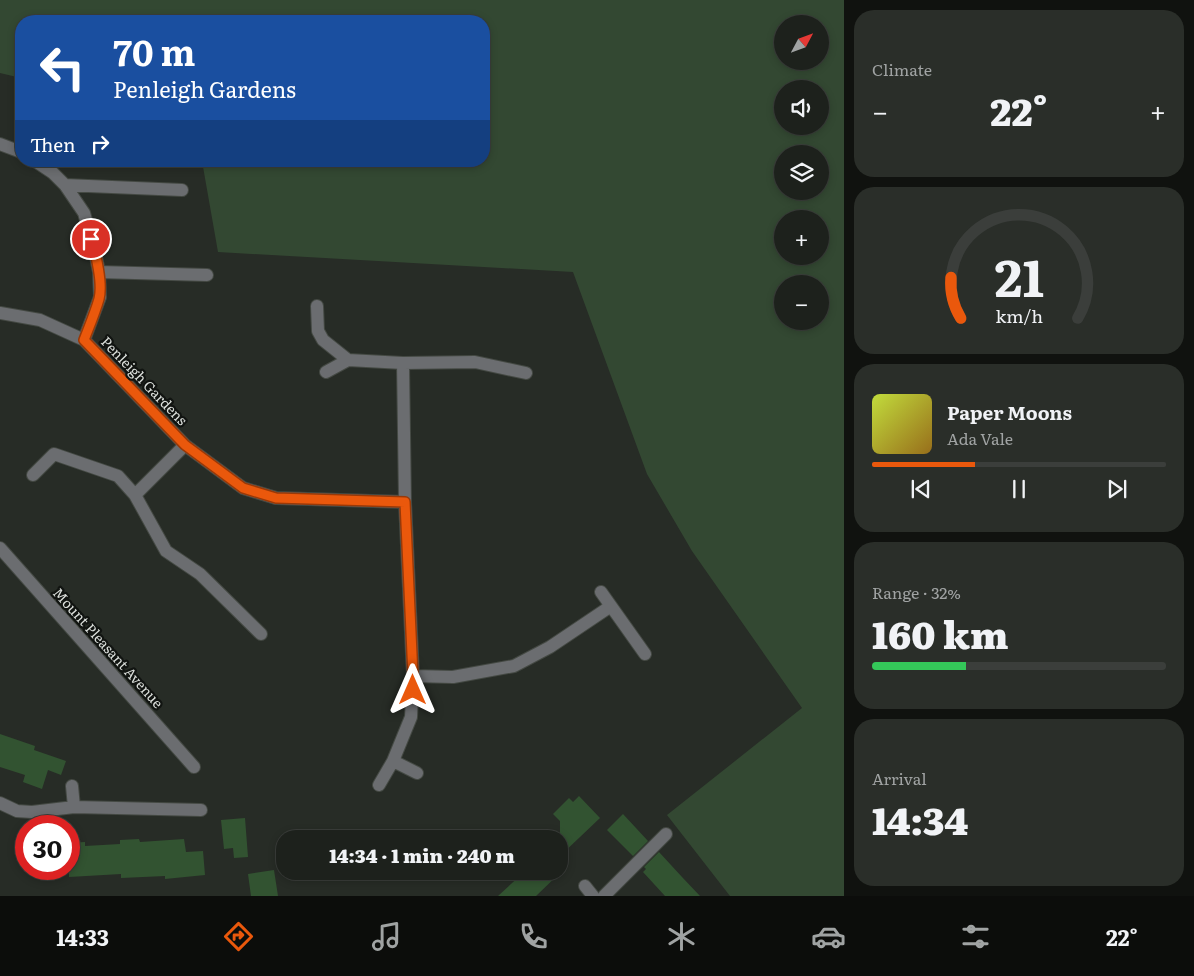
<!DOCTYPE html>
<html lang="en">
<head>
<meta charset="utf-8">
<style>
  body { margin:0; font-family:Literata,serif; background:#2a2e29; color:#f1f3f6; height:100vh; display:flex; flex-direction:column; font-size:19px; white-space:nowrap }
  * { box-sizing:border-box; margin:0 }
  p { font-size:16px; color:#a0a3a3 }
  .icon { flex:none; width:28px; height:28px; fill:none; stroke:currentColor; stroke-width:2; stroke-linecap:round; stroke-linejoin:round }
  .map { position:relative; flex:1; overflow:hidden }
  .side { display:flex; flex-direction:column; gap:10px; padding:10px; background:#10120f; width:350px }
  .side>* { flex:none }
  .top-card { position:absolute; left:15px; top:15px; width:475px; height:152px; border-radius:20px; box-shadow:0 2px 8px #0003,0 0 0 1px #3b3e3b; background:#1a4fa0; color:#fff; overflow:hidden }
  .needle { width:32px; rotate:49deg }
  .controls { position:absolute; left:774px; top:15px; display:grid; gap:10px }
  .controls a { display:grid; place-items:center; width:55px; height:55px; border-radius:50%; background:#1d211c; box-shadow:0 2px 8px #0003,0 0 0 1px #3b3e3b; font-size:25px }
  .speed { position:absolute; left:15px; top:815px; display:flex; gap:10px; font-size:25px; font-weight:700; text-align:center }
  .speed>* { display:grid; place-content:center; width:65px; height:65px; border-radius:50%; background:#1d211c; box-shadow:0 2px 8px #0003,0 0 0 1px #3b3e3b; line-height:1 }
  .speed .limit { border:8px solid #d22; background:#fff; color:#111 }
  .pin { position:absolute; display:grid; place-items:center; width:42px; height:42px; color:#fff; margin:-21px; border:2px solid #fff; border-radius:50%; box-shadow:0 1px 5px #0007 }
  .me { position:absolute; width:55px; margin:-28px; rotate:0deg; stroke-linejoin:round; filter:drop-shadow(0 0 4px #0008) }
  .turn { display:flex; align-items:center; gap:18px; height:105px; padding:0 15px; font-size:22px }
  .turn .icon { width:65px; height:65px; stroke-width:2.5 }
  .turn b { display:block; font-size:35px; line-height:42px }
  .then { display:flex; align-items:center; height:48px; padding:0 15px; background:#0003; gap:10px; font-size:19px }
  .big { font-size:38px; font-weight:800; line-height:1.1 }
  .side .widget { flex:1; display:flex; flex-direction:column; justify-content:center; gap:8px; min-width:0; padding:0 18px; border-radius:20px; background:#2a2e29 }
  .side .dial { align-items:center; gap:0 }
  .dial svg { height:130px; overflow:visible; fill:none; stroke:#3b3e3b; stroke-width:7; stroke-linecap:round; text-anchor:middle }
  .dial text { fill:#f1f3f6; stroke:none }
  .song { display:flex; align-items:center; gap:15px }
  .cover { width:60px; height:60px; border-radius:8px; background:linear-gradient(135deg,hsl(70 70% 55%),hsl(40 70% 35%)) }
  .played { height:5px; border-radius:2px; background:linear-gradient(90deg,#ea580c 35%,#3b3e3b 35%) }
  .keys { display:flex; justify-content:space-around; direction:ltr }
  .heat { display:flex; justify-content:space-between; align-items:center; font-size:28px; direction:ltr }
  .charge { height:8px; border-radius:4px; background:linear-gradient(90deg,#34c759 32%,#3b3e3b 0) }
  .trip { position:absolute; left:276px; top:830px; width:292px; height:50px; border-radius:20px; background:#1d211c; box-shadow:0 2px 8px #0003,0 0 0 1px #3b3e3b; font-weight:800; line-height:50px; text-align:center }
  .dock { display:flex; height:80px; justify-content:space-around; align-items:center; background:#0c0d0b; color:#a0a3a3 }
  .dock .icon { width:35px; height:35px }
  .dock .selected { color:#ea580c }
  .dock b { font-size:22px; color:#f1f3f6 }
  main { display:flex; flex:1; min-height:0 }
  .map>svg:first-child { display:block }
  .green { fill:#334832; fill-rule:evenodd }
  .building { fill:#325331 }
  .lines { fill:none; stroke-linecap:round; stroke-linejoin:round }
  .minor-casing { stroke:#444943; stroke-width:14 }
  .minor { stroke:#6b6d70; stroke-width:12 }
  .route-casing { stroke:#983908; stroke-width:12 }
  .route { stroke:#ea580c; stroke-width:9 }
  .labels { text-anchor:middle; stroke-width:4.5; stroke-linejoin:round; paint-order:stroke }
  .street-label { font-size:14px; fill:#dbdfdb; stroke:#111411 }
</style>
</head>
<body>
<main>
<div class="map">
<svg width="844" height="896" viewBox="0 0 844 896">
  <rect width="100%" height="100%" fill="#272c26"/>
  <path class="green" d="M 0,0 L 844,0 L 844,896 L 730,896 L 667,815 L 802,708 L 692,551 L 647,474 L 573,272 L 218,252 L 202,161 L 484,161 L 484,21 L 21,21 L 21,78 L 0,73 ZM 782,24 L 820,24 L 820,61 L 782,61 ZM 782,89 L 820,89 L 820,126 L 782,126 ZM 782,154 L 820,154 L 820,191 L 782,191 ZM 782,219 L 820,219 L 820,256 L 782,256 ZM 782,284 L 820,284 L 820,321 L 782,321 Z"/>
  <path class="building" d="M 0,734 L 35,746 L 34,750 L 66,761 L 61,775 L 48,770 L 42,789 L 23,782 L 25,775 L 0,767 Z
    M 579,796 L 600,818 L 560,856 L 560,821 L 553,814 L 569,798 L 573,802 Z
    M 623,814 L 648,841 L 633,856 L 607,830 Z
    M 245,818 L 248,857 L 234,858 L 233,848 L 224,849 L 221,820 Z
    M 139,839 L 140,842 L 184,839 L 186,852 L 203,851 L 205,875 L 165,879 L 165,876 L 121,878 L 121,874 L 69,877 L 69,843 L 85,842 L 85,846 L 120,844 L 120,840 Z
    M 659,852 L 682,877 L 700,896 L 665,896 L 643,872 L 646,869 L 644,867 Z
    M 274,870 L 278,896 L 251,896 L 248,874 Z
    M 525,871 L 562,871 L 536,896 L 498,896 Z"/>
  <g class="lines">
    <g class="minor-casing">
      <path id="minor" d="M 0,144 L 21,152
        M 35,161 L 53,173 L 65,185 L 84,213 L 95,252 L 99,272 L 100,297 L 84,340
        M 65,185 L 182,190
        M 99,272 L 207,275
        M 317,306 L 318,331 L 323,340 L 348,360 L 403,363 L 475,362 L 526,373
        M 0,313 L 40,320 L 84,340 L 185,445 L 243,488 L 276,498 L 405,502
        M 326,372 L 348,360
        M 33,475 L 54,454 L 118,476 L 135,495 L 166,551 L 200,574 L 261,634
        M 135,495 L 185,445
        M 0,548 L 194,767
        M 601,592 L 645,654
        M 413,676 L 453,677 L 514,666 L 550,647 L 611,606
        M 393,761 L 417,773
        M 379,785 L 393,761 L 411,717 L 413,676 L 405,502 L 403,363
        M 72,786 L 74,807
        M 0,803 L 17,811 L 32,812 L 74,807 L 201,810
        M 585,886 L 593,896
        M 604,896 L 666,834"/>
    </g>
    <use href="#minor" class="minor"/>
  </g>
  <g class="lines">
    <g class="route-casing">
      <path id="route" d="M 91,239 C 96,254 103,284 99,299 C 95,313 89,327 84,340 L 185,445 L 243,488 L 276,498 L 405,502 L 413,676 L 413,690"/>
    </g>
    <use href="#route" class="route"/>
  </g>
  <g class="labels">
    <g class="street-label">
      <text transform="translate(144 381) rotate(46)" y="5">Penleigh Gardens</text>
      <text transform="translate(108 648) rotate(48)" y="5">Mount Pleasant Avenue</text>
    </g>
  </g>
</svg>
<div class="controls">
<a><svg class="needle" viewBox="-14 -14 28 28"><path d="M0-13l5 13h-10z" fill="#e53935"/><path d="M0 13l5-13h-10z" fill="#a0a3a3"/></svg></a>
<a><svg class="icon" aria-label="sound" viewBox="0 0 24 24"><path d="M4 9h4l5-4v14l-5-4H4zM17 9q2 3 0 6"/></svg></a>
<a><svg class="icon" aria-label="layers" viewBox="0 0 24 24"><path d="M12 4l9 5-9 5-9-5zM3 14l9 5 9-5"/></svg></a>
<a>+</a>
<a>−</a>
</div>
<div class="speed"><div class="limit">30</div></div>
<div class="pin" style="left:91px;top:239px;background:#d93025"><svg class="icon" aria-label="arrive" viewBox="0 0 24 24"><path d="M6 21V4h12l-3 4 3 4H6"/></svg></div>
<svg class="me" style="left:413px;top:690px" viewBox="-20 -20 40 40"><path d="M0-17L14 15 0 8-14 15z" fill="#ea580c" stroke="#fff" stroke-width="4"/></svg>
<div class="trip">14:34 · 1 min · 240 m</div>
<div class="top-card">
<div class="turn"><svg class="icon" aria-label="left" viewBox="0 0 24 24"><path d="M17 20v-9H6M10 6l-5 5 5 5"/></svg><div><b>70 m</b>Penleigh Gardens</div></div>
<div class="then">Then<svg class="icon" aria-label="right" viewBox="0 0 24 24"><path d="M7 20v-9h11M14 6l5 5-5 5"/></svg></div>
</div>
</div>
<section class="side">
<div class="widget"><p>Climate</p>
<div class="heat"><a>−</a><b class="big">22°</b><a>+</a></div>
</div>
<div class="widget dial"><svg viewBox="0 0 100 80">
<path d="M14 69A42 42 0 1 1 86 69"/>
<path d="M14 69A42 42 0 0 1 8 44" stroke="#ea580c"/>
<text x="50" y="56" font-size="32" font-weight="700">21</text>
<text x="50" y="72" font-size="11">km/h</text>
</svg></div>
<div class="widget">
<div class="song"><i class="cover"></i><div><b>Paper Moons</b><p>Ada Vale</p></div></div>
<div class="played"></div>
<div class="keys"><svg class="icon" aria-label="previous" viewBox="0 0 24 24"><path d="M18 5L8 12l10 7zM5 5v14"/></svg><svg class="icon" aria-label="pause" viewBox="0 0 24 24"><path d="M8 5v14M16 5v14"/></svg><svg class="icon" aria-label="next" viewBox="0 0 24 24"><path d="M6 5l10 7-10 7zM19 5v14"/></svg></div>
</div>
<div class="widget"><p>Range · 32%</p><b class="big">160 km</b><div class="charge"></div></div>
<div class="widget"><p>Arrival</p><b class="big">14:34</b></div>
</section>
</main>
<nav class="dock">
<b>14:33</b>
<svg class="icon selected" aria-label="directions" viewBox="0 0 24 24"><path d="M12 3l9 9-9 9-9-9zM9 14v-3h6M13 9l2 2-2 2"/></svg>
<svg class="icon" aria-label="music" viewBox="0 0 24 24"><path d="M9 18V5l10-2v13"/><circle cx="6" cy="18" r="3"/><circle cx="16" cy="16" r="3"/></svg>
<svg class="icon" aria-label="phone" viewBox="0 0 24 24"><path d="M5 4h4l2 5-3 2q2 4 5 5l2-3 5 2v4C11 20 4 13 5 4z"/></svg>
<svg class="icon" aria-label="climate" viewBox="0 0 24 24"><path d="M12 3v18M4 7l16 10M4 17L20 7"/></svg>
<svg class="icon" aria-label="car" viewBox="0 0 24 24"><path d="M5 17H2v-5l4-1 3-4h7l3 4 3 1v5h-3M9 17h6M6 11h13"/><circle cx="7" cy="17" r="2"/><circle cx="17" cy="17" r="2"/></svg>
<svg class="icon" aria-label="filters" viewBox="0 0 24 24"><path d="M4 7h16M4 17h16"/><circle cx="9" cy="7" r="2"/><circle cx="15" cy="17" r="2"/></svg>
<b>22°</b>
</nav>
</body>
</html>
